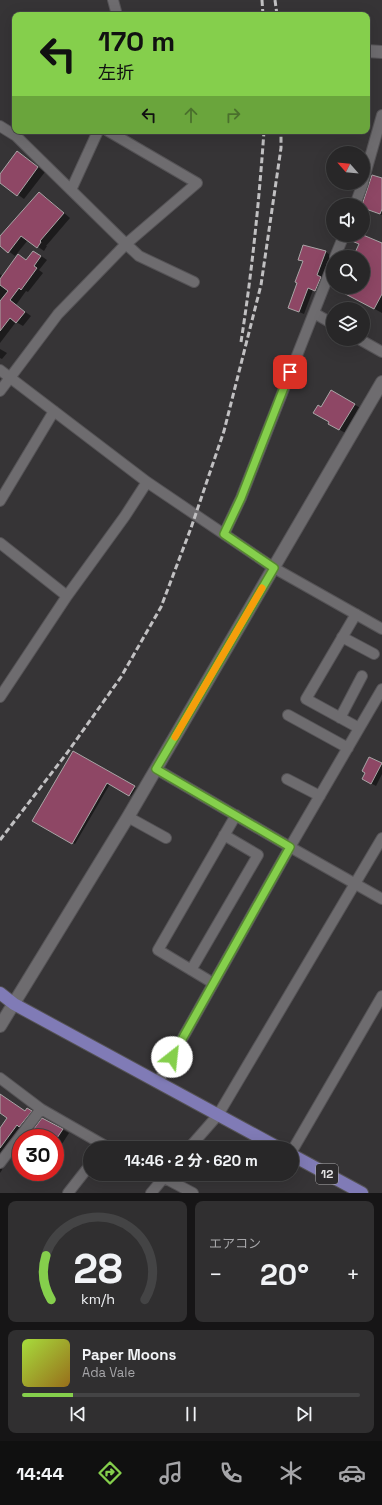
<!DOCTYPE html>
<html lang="ja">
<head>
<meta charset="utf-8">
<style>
  body { margin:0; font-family:"Space Grotesk","Noto Sans JP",sans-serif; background:#302f30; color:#f1f3f6; height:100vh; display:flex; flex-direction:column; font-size:15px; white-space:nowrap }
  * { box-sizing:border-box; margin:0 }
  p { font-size:13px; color:#a5a5a8 }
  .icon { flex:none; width:22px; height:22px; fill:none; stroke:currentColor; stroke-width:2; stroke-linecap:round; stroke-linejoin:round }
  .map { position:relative; height:1193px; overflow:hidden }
  .sheet { display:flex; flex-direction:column; gap:8px; padding:8px; background:#161516; flex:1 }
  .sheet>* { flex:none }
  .banner { position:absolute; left:12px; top:12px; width:358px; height:122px; border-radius:8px; box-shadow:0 4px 16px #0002,0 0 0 1px #444445; background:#85cf4c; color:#111; overflow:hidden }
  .needle { width:26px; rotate:297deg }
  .controls { position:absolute; left:326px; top:146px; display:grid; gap:8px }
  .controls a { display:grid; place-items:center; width:44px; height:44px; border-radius:50%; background:#282728; box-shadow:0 4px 16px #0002,0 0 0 1px #444445; font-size:20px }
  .speed { position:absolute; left:12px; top:1129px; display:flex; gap:8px; font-size:20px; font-weight:700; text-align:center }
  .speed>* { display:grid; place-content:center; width:52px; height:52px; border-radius:50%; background:#282728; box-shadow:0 4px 16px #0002,0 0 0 1px #444445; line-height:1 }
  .speed .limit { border:6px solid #d22; background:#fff; color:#111 }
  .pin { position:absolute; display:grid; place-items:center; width:34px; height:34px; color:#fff; margin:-17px; border-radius:8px; box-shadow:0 2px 6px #0006 }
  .me { position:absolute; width:44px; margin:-22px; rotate:29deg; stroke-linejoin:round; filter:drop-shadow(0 0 3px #0008) }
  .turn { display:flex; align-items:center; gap:14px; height:84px; padding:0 20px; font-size:18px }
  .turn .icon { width:52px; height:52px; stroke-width:2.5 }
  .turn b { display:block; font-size:28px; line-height:34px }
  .lanes { display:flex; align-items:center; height:38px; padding:0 20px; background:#0003; justify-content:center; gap:20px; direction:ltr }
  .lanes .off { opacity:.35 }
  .big { font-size:30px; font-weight:700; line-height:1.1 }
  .sheet .tile { flex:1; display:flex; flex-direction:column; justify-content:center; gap:6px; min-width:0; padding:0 14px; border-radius:8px; background:#302f30 }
  .sheet .dial { align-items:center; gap:0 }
  .dial svg { height:104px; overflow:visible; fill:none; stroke:#444445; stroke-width:7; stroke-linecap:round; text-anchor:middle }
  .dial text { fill:#f1f3f6; stroke:none }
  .song { display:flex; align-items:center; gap:12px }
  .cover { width:48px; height:48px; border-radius:6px; background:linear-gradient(135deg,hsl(80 70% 55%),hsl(40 70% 35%)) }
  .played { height:4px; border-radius:2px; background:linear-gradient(90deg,#85cf4c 15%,#444445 15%) }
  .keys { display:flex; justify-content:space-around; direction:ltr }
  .heat { display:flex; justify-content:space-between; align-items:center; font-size:22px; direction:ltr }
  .sheet .tiles { flex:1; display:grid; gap:8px; grid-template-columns:1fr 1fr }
  .tile:last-child { grid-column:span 2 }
  .trip { position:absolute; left:83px; top:1141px; width:216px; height:40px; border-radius:20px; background:#282728; box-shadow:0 4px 16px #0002,0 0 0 1px #444445; font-weight:700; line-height:40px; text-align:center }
  .tabs { display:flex; height:64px; justify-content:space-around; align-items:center; background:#101010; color:#a5a5a8 }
  .tabs .icon { width:28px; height:28px }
  .tabs .on { color:#85cf4c }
  .tabs b { font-size:18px; color:#f1f3f6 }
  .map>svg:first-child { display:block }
  .shadow { fill:#0007 }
  .building { fill:#8e4765; stroke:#a9a5a6 }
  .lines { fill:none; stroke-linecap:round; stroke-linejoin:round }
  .street-casing { stroke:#555356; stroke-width:12 }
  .secondary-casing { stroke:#555356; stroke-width:14 }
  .primary-casing { stroke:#555356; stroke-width:14 }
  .street { stroke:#6e6c6f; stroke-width:10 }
  .secondary { stroke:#6e6c6f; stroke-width:12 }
  .primary { stroke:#807bb6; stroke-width:12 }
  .rail { stroke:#c1c0c2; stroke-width:3; stroke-dasharray:6 3; stroke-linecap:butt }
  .route-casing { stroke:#568731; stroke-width:10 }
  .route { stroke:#85cf4c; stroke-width:7 }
  .slow { stroke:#f59e0b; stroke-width:7 }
  .labels { text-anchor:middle; stroke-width:3.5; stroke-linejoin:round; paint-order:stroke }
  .shield { fill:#2c2a2c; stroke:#adacae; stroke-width:1 }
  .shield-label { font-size:12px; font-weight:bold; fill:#e4e3e5 }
</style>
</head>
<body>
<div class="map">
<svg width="382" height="1193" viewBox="0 0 382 1193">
  <rect width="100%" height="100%" fill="#363436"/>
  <path class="shadow" d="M 18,152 L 45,172 L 24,199 L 0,182 L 0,175 Z
    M 382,179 L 382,215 L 363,208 Z
    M 39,193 L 46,197 L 70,218 L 46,246 L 47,246 L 44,251 L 28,240 L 15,256 L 0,245 L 0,238 Z
    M 351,235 L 361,235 L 382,244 L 382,313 L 337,288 L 338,287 L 363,287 L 363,257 L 354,257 L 360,245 L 353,240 L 354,239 L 351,237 Z
    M 304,246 L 326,252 L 330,255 L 322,278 L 325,280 L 320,293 L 313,290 L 304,314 L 289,308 L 298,283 L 304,262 L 299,259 Z
    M 40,255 L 47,260 L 39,270 L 43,273 L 28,292 L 26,291 L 16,305 L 31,316 L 23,326 L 16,322 L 0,343 L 0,274 L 3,277 L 27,261 Z
    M 0,349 L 7,353 L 2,359 L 0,358 Z
    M 331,391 L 364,410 L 349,435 L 329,424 L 331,421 L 322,408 Z
    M 73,752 L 136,788 L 131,796 L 110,784 L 75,844 L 34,821 Z
    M 369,758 L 382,765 L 382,774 L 376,786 L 363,779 L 366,773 Z
    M 0,1094 L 25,1112 L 28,1109 L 36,1114 L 3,1164 L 2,1170 L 0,1173 L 0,1130 L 9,1118 L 0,1111 Z
    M 43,1119 L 69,1133 L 62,1144 L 63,1145 L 60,1149 L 55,1146 L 55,1138 L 33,1138 Z"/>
  <path class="building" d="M 17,151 L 38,167 L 17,196 L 0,183 L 0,174 Z
    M 372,175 L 382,178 L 382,209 L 380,214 L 363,208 L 362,205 Z
    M 39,192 L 64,213 L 40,241 L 41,242 L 37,248 L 21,236 L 8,253 L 0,246 L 0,236 Z
    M 354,235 L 363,235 L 382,243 L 382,294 L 374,309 L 332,287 L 363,287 L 363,257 L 353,257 L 359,244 L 352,241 Z
    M 303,245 L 326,251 L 317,275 L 321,277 L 315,291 L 308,288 L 299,312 L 288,308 L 297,283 L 295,282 L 303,261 L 298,260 Z
    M 33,251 L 41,256 L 34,266 L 37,268 L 21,290 L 19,288 L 10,300 L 25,312 L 16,323 L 10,318 L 0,331 L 0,301 L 8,291 L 0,285 L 0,279 L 18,254 L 26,260 Z
    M 331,390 L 355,404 L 339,430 L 328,424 L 329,422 L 313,413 L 318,405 L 321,407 Z
    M 73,751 L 135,786 L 129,796 L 107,783 L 72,844 L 32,821 Z
    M 369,757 L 382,763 L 371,784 L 362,779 L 365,773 L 362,771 Z
    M 0,1094 L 25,1111 L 27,1108 L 32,1111 L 19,1127 L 17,1125 L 0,1148 L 0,1128 L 7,1118 L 0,1113 Z
    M 42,1118 L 63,1129 L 57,1138 L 35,1138 L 30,1134 Z"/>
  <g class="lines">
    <g class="street-casing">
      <path id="street" d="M 113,0 L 117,15
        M 0,126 L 16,136 L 126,244 L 58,314 L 0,391
        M 108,131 L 197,183 L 126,244 L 139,256 L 194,282
        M 363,182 L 382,115
        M 71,190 L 98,131
        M 355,205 L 363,183
        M 335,257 L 344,235
        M 314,313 L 333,324
        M 359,339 L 382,352
        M 0,370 L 147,482 L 274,568 L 382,629
        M 0,501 L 54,411
        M 224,534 L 241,498 L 333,264
        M 0,543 L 67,596
        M 356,614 L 306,699 L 359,728
        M 342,637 L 374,654
        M 0,697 L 67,596 L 125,516 L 147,482
        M 288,715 L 348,748
        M 340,718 L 362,676
        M 156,769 L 290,847 L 382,899
        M 287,779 L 320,796
        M 128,817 L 166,838
        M 191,970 L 258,855 L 224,835
        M 213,983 L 158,950 L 236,815
        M 0,1078 L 41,1109 L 109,1148
        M 158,1082 L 290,847 L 382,689
        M 189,1148 L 218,1115 L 382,838
        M 292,1151 L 382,996
        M 0,1163 L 41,1109
        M 157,1174 L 193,1193
        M 68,1193 L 90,1165
        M 151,1193 L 167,1174"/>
    </g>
    <g class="secondary-casing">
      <path id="secondary" d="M 367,51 L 382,52
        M 0,1026 L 128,817 L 382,382"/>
    </g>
    <g class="primary-casing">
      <path id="primary" d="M 0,993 L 14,1004 L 279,1148
        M 292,1155 L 362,1193"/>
    </g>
    <use href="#street" class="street"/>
    <use href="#secondary" class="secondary"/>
    <use href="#primary" class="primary"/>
    <path class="rail" d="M 262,0 L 263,15
      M 275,0 L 277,15
      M 241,342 C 252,272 259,202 264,131
      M 0,840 L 67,753 L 121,677 L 161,607 L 191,528 L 224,431 L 261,285 L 281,148 L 281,131"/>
  </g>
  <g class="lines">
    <g class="route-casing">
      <path id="route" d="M 172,1057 L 290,847 L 156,769 L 274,568 L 224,534 L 241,498 L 290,372"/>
    </g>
    <use href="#route" class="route"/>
    <path class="slow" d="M 175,737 L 262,588"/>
  </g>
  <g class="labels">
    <rect class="shield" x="316" y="1164" width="22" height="20" rx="3"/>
    <g class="shield-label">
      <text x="327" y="1178">12</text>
    </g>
  </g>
</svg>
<div class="controls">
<a><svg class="needle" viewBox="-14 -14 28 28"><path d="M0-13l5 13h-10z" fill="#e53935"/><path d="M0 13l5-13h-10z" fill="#a5a5a8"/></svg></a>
<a><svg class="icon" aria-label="sound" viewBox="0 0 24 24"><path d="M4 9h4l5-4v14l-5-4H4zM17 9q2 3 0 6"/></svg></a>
<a><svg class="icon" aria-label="search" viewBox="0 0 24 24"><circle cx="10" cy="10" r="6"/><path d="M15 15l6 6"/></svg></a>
<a><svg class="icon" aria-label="layers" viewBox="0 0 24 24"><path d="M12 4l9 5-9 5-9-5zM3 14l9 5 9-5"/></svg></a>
</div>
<div class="speed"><div class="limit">30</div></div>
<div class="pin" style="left:290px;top:372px;background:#d93025"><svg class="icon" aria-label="arrive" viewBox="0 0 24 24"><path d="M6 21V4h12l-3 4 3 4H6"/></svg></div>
<svg class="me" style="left:172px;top:1057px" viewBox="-20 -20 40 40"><circle r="19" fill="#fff"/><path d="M0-13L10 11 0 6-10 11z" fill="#85cf4c"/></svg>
<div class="trip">14:46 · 2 分 · 620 m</div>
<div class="banner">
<div class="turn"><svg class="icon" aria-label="left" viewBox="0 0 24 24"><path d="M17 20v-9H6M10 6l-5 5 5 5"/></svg><div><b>170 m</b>左折</div></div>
<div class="lanes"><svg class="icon" aria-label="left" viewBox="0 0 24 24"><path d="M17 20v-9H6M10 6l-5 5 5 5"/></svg><svg class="icon off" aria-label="ahead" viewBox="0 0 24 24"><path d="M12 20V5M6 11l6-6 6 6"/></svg><svg class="icon off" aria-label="right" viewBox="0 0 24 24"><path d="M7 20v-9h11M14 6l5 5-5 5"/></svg></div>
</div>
</div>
<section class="sheet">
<div class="tiles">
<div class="tile dial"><svg viewBox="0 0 100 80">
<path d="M14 69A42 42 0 1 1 86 69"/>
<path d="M14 69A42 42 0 0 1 10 35" stroke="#85cf4c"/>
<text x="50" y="56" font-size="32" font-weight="700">28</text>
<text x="50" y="72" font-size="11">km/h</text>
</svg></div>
<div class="tile"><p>エアコン</p>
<div class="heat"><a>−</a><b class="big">20°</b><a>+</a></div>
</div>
<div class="tile">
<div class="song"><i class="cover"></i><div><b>Paper Moons</b><p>Ada Vale</p></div></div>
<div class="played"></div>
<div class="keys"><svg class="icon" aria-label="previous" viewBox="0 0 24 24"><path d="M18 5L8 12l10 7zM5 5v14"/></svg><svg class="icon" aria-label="pause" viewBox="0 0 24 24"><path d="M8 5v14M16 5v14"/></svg><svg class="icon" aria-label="next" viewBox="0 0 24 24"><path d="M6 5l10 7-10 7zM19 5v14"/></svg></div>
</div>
</div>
</section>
<nav class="tabs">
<b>14:44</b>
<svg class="icon on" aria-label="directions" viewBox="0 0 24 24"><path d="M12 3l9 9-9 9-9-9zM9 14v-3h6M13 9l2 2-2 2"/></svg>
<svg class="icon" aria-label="music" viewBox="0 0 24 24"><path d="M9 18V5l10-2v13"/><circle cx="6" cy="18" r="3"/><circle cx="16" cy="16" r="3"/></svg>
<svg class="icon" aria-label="phone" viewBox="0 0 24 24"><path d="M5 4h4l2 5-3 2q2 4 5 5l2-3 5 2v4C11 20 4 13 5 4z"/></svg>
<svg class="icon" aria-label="climate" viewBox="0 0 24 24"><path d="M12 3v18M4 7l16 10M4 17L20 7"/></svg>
<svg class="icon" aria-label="car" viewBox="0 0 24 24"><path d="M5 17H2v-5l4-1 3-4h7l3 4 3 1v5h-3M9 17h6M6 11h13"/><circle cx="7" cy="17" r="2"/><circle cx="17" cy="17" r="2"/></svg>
</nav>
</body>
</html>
